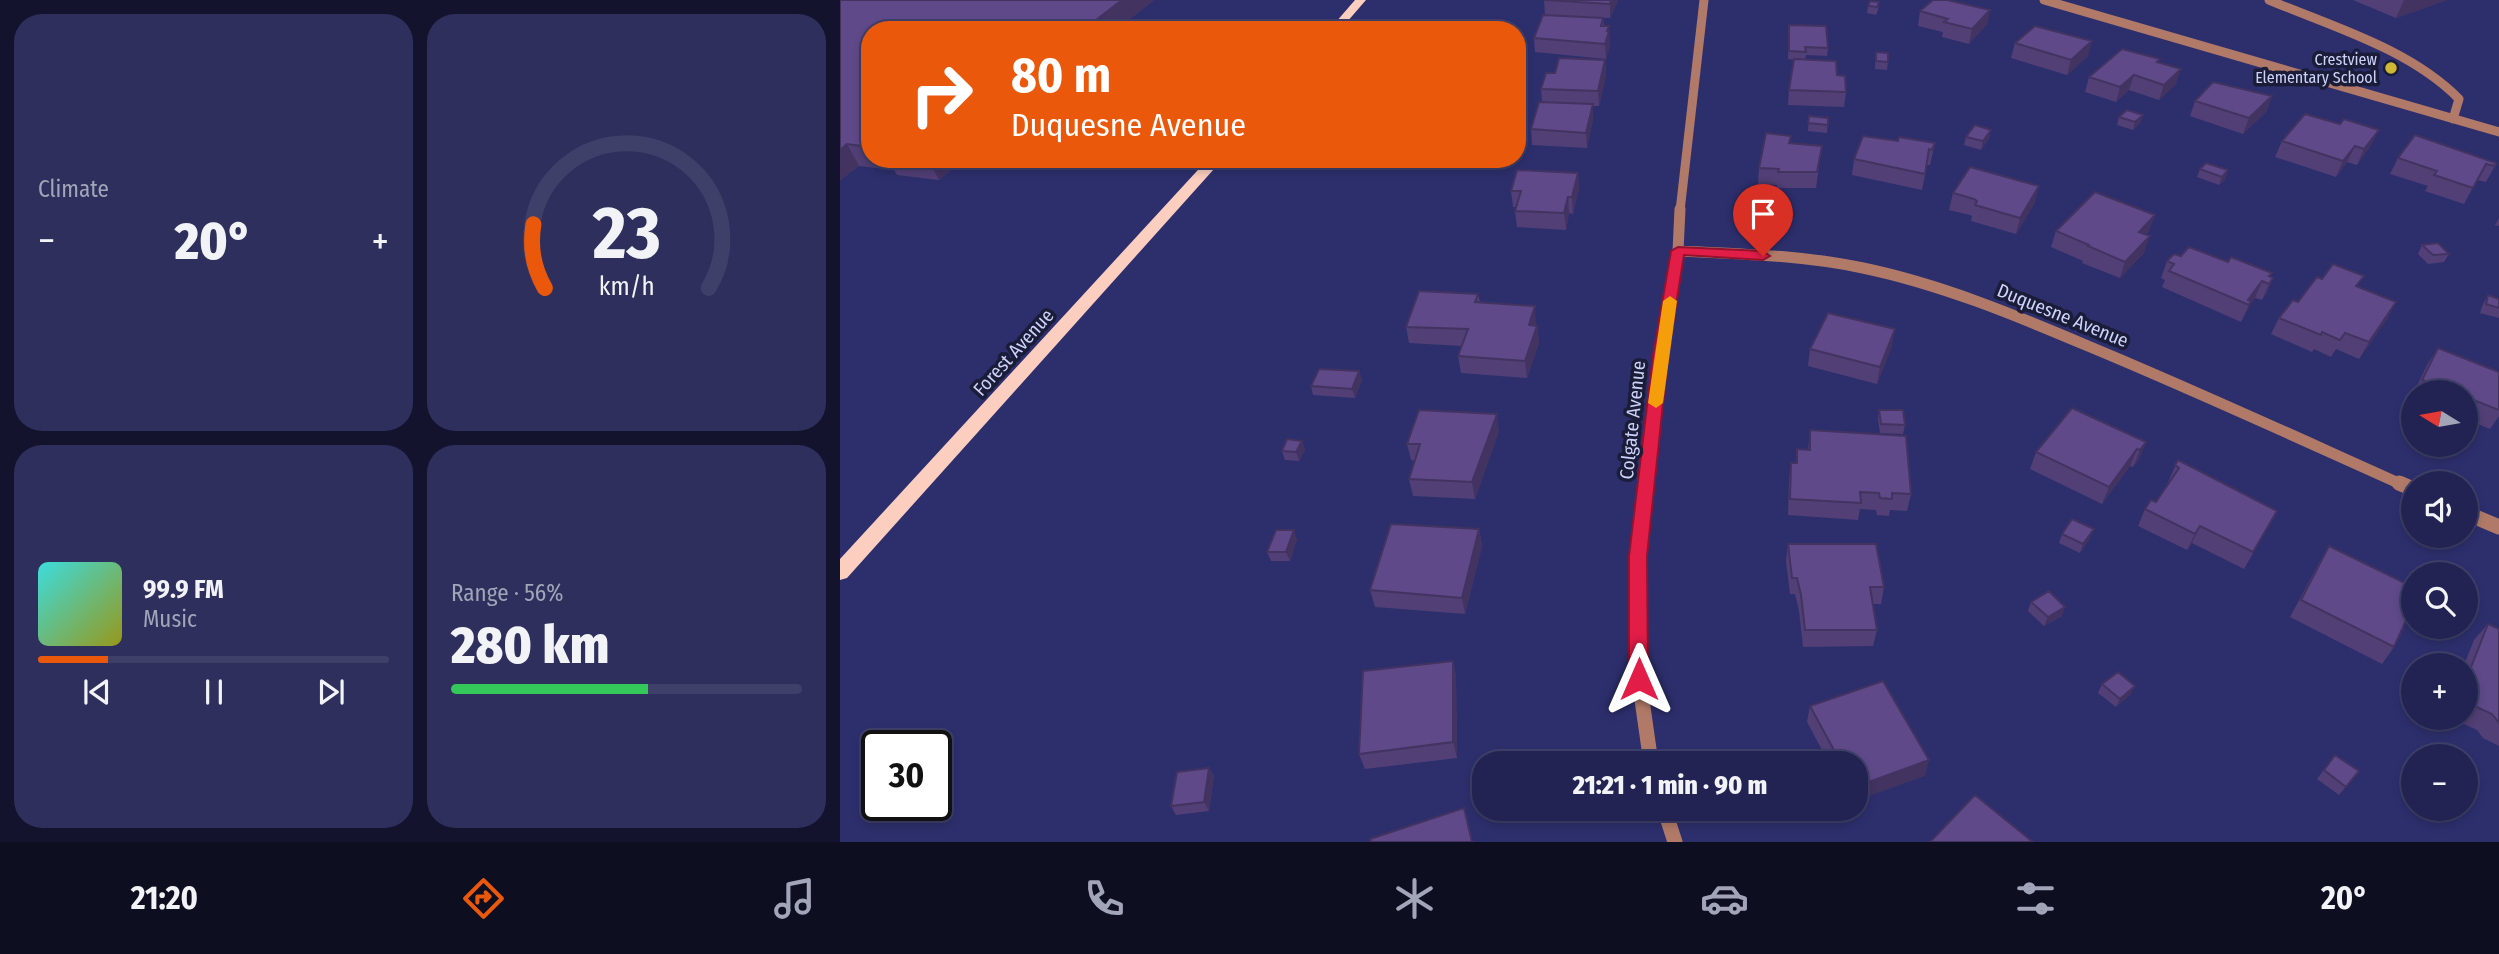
<!DOCTYPE html>
<html lang="en">
<head>
<meta charset="utf-8">
<style>
  body { margin:0; font-family:"Fira Sans Condensed",sans-serif; background:#2e2f5c; color:#f1f3f6; height:100vh; display:flex; flex-direction:column; font-size:26px; white-space:nowrap }
  * { box-sizing:border-box; margin:0 }
  p { font-size:23px; color:#a2a4b8 }
  .icon { flex:none; width:38px; height:38px; fill:none; stroke:currentColor; stroke-width:2; stroke-linecap:round; stroke-linejoin:round }
  .map { position:relative; flex:1; overflow:hidden }
  .drawer { display:flex; flex-direction:column; gap:14px; padding:14px; background:#13132d; width:840px }
  .drawer>* { flex:none }
  .guide { position:absolute; left:21px; top:21px; width:665px; height:147px; border-radius:28px; box-shadow:0 4px 10px #0003,0 0 0 2px #3f4069; background:#ea580c; color:#fff; overflow:hidden }
  .needle { width:46px; rotate:281deg }
  .tools { position:absolute; left:1561px; top:380px; display:grid; gap:14px }
  .tools a { display:grid; place-items:center; width:77px; height:77px; border-radius:50%; background:#222352; box-shadow:0 4px 10px #0003,0 0 0 2px #3f4069; font-size:35px }
  .speed { position:absolute; left:21px; top:730px; display:flex; gap:14px; font-size:35px; font-weight:700; text-align:center }
  .speed>* { display:grid; place-content:center; width:91px; height:91px; border-radius:50%; background:#222352; box-shadow:0 4px 10px #0003,0 0 0 2px #3f4069; line-height:1 }
  .speed .limit { border:4px solid #111; border-radius:10px; background:#fff; color:#111 }
  .pin { position:absolute; display:grid; place-items:center; width:60px; height:60px; color:#fff; margin:-72px -30px; border-radius:50% 50% 50% 0; rotate:-45deg; box-shadow:0 0 7px #0007 }
  .pin .icon { rotate:45deg }
  .me { position:absolute; width:77px; margin:-38px; rotate:0deg; stroke-linejoin:round; filter:drop-shadow(0 0 5px #0008) }
  .turn { display:flex; align-items:center; gap:24px; height:147px; padding:0 35px; font-size:32px }
  .turn .icon { width:91px; height:91px; stroke-width:2.5 }
  .turn b { display:block; font-size:49px; line-height:60px }
  .big { font-size:52px; font-weight:800; line-height:1.1 }
  .drawer .widget { flex:1; display:flex; flex-direction:column; justify-content:center; gap:10px; min-width:0; padding:0 24px; border-radius:28px; background:#2e2f5c }
  .drawer .dial { align-items:center; gap:0 }
  .dial svg { height:182px; overflow:visible; fill:none; stroke:#3f4069; stroke-width:7; stroke-linecap:round; text-anchor:middle }
  .dial text { fill:#f1f3f6; stroke:none }
  .song { display:flex; align-items:center; gap:21px }
  .cover { width:84px; height:84px; border-radius:10px; background:linear-gradient(135deg,hsl(180 70% 55%),hsl(60 70% 35%)) }
  .played { height:7px; border-radius:4px; background:linear-gradient(90deg,#ea580c 20%,#3f4069 20%) }
  .keys { display:flex; justify-content:space-around; direction:ltr }
  .heat { display:flex; justify-content:space-between; align-items:center; font-size:38px; direction:ltr }
  .charge { height:10px; border-radius:5px; background:linear-gradient(90deg,#34c759 56%,#3f4069 0) }
  .drawer .tiles { flex:1; display:grid; gap:14px; grid-template-columns:repeat(2,1fr) }
  .trip { position:absolute; left:632px; top:751px; width:396px; height:70px; border-radius:28px; background:#222352; box-shadow:0 4px 10px #0003,0 0 0 2px #3f4069; font-weight:800; line-height:70px; text-align:center }
  .dock { display:flex; height:112px; justify-content:space-around; align-items:center; background:#0e0e21; color:#a2a4b8 }
  .dock .icon { width:49px; height:49px }
  .dock .current { color:#ea580c }
  .dock b { font-size:32px; color:#f1f3f6 }
  main { display:flex; flex:1; min-height:0 }
  .map>svg:first-child { display:block }
  .lines { fill:none; stroke-linecap:round; stroke-linejoin:round }
  .minor-far2 { stroke:#b17a68; stroke-width:9 }
  .minor-far1 { stroke:#b17a68; stroke-width:11 }
  .minor { stroke:#b17a68; stroke-width:15 }
  .major { fill:#fccec0; fill-rule:evenodd }
  .wall { fill:#523f76 }
  .shaded-wall { fill:#423360 }
  .building { fill:#5f4989; stroke:#423360; stroke-width:2 }
  .route { fill:#e11d48; stroke:#92132f; stroke-width:2 }
  .slow { fill:#f59e0b }
  .poi-dot { fill:#d0b836; stroke:#1a1c38; stroke-width:2.5 }
  .labels { text-anchor:middle; stroke-width:7; stroke-linejoin:round; paint-order:stroke }
  .far-poi-label { font-size:16px; fill:#ccd2f8; stroke:#1a1c38; text-anchor:end }
  .street-label { font-size:19px; fill:#ccd2f8; stroke:#1a1c38 }
</style>
</head>
<body>
<main>
<section class="drawer">
<div class="tiles">
<div class="widget"><p>Climate</p>
<div class="heat"><a>−</a><b class="big">20°</b><a>+</a></div>
</div>
<div class="widget dial"><svg viewBox="0 0 100 80">
<path d="M14 69A42 42 0 1 1 86 69"/>
<path d="M14 69A42 42 0 0 1 9 41" stroke="#ea580c"/>
<text x="50" y="56" font-size="32" font-weight="700">23</text>
<text x="50" y="72" font-size="11">km/h</text>
</svg></div>
<div class="widget">
<div class="song"><i class="cover"></i><div><b>99.9 FM</b><p>Music</p></div></div>
<div class="played"></div>
<div class="keys"><svg class="icon" aria-label="previous" viewBox="0 0 24 24"><path d="M18 5L8 12l10 7zM5 5v14"/></svg><svg class="icon" aria-label="pause" viewBox="0 0 24 24"><path d="M8 5v14M16 5v14"/></svg><svg class="icon" aria-label="next" viewBox="0 0 24 24"><path d="M6 5l10 7-10 7zM19 5v14"/></svg></div>
</div>
<div class="widget"><p>Range · 56%</p><b class="big">280 km</b><div class="charge"></div></div>
</div>
</section>
<div class="map">
<svg width="1659" height="842" viewBox="0 0 1659 842">
  <rect width="100%" height="100%" fill="#2d2f6d"/>
  <g class="lines">
    <path class="minor-far2" d="M 1204,0 L 1659,132
      M 1429,0 C 1493,27 1570,49 1619,99 L 1613,119
      M 840,211 L 864,0"/>
    <path class="minor-far1" d="M 838,251 C 900,254 962,255 1023,268 C 1100,284 1175,315 1248,346 C 1354,390 1458,438 1563,485
      M 806,485 L 821,356 L 838,251 L 840,209"/>
    <path class="minor" d="M 806,483 L 798,556 L 799,679 L 811,763
      M 1559,483 L 1573,489
      M 1626,513 L 1659,527
      M 824,808 L 835,842"/>
    <path class="major" d="M 515,0 L 526,0 L 500,30 L 489,30 Z
      M 368,159 L 383,159 L 7,578 L 0,580 L 0,559 Z"/>
  </g>
  <path class="wall" d="M 0,0 L 314,0 L 276,30 L 30,30 L 30,159 L 124,159 L 99,180 L 57,175 L 54,170 L 19,166 L 0,180 Z
    M 704,0 L 778,0 L 770,18 L 763,18 L 764,26 L 769,31 L 770,46 L 766,59 L 695,52 L 694,38 L 705,15 Z
    M 1513,0 L 1607,0 L 1556,18 Z
    M 1039,2 L 1038,10 L 1036,15 L 1027,13 L 1028,6 Z
    M 1150,10 L 1147,24 L 1129,44 L 1102,37 L 1103,32 L 1078,26 L 1080,11 Z
    M 949,25 L 988,48 L 987,56 L 966,55 L 965,60 L 997,75 L 1006,92 L 1004,107 L 948,105 L 949,90 L 954,60 L 948,59 Z
    M 1175,43 L 1248,56 L 1227,75 L 1171,58 Z
    M 1036,52 L 1048,62 L 1047,70 L 1035,69 Z
    M 765,60 L 766,75 L 759,106 L 753,106 L 753,119 L 747,148 L 692,145 L 691,129 L 702,102 L 701,89 L 715,73 Z
    M 1319,62 L 1336,84 L 1319,100 L 1289,90 L 1276,102 L 1245,92 L 1249,77 Z
    M 1432,96 L 1426,112 L 1403,134 L 1350,116 L 1355,101 Z
    M 1303,115 L 1300,123 L 1293,130 L 1277,125 L 1279,117 Z
    M 969,116 L 988,118 L 987,133 L 968,131 Z
    M 1151,130 L 1149,138 L 1141,150 L 1124,145 L 1126,137 Z
    M 1575,135 L 1655,166 L 1646,182 L 1637,180 L 1624,204 L 1585,191 L 1588,186 L 1550,174 L 1558,158 Z
    M 951,136 L 950,143 L 982,146 L 976,188 L 937,188 L 937,185 L 918,184 L 919,168 Z
    M 1058,141 L 1095,143 L 1090,165 L 1087,165 L 1082,190 L 1012,175 L 1014,159 Z
    M 1442,141 L 1531,145 L 1517,165 L 1507,162 L 1496,177 L 1435,157 Z
    M 1360,169 L 1388,170 L 1385,179 L 1379,185 L 1357,177 Z
    M 738,173 L 739,189 L 733,214 L 729,213 L 726,230 L 677,227 L 675,211 L 676,207 L 673,207 L 671,191 Z
    M 1113,193 L 1195,202 L 1176,234 L 1131,221 L 1132,216 L 1130,215 L 1109,210 Z
    M 1659,218 L 1659,226 L 1655,225 Z
    M 1216,231 L 1309,231 L 1306,235 L 1304,253 L 1280,278 L 1242,263 L 1243,261 L 1211,247 Z
    M 1582,245 L 1609,254 L 1604,262 L 1588,264 L 1578,254 Z
    M 1341,256 L 1430,276 L 1433,278 L 1426,294 L 1422,300 L 1415,298 L 1410,305 L 1401,322 L 1322,287 L 1325,280 L 1321,278 L 1327,261 Z
    M 1482,279 L 1518,287 L 1556,302 L 1547,319 L 1519,359 L 1496,349 L 1491,357 L 1474,349 L 1472,352 L 1431,334 L 1439,318 Z
    M 638,294 L 640,302 L 696,323 L 696,326 L 697,326 L 699,343 L 687,378 L 621,373 L 618,356 L 622,346 L 569,343 L 566,327 Z
    M 1648,295 L 1659,299 L 1659,318 L 1640,313 L 1643,304 Z
    M 1052,346 L 1037,384 L 968,366 L 970,349 Z
    M 1598,348 L 1659,372 L 1659,416 L 1650,429 L 1626,419 L 1626,392 L 1574,392 L 1587,365 Z
    M 519,371 L 522,380 L 515,398 L 473,395 L 471,386 Z
    M 1039,410 L 1065,425 L 1063,434 L 1040,433 L 1038,419 Z
    M 970,430 L 1071,494 L 1067,511 L 1050,510 L 1049,516 L 1037,515 L 1036,510 L 1020,509 L 1018,520 L 948,515 L 949,480 L 951,463 L 956,463 L 957,449 L 968,450 Z
    M 659,431 L 635,499 L 573,496 L 569,479 L 575,461 L 571,460 L 567,444 Z
    M 462,441 L 465,450 L 459,461 L 445,460 L 442,451 Z
    M 1306,442 L 1299,459 L 1293,467 L 1290,466 L 1262,504 L 1190,469 L 1196,452 Z
    M 1338,460 L 1437,511 L 1404,569 L 1352,543 L 1347,550 L 1298,526 L 1305,509 L 1316,502 L 1329,483 L 1328,482 Z
    M 639,529 L 642,546 L 625,614 L 535,607 L 530,590 Z
    M 1222,534 L 1250,538 L 1240,553 L 1219,543 Z
    M 457,539 L 450,561 L 431,561 L 427,552 Z
    M 948,544 L 1044,587 L 1041,604 L 1032,604 L 1037,630 L 1033,646 L 963,647 L 959,611 L 955,594 L 950,594 L 946,561 Z
    M 1489,546 L 1554,647 L 1542,664 L 1450,617 L 1479,563 Z
    M 1191,602 L 1222,616 L 1204,626 L 1188,611 Z
    M 1648,624 L 1659,629 L 1659,746 L 1643,738 L 1637,730 L 1611,718 L 1626,718 L 1626,665 L 1624,665 L 1634,640 Z
    M 613,661 L 616,677 L 617,758 L 525,769 L 519,754 Z
    M 1262,684 L 1291,694 L 1276,707 L 1258,693 Z
    M 970,706 L 1085,776 L 1015,763 L 989,763 L 967,722 Z
    M 1495,755 L 1519,771 L 1499,795 L 1477,779 Z
    M 369,768 L 374,776 L 369,811 L 336,815 L 331,806 Z"/>
  <path class="shaded-wall" d="M 282,0 L 314,0 L 276,30 L 243,30 Z
    M 771,0 L 778,0 L 770,18 L 770,4 Z
    M 1564,0 L 1607,0 L 1556,18 Z
    M 1150,10 L 1147,24 L 1129,44 L 1132,29 Z
    M 769,26 L 770,46 L 766,59 L 765,44 L 767,31 Z
    M 1252,41 L 1248,56 L 1227,75 L 1231,60 Z
    M 765,60 L 766,75 L 759,106 L 758,91 Z
    M 1341,69 L 1336,84 L 1319,100 L 1324,85 Z
    M 1294,75 L 1289,90 L 1276,102 L 1280,87 Z
    M 1432,96 L 1426,112 L 1403,134 L 1409,118 Z
    M 753,104 L 753,119 L 747,148 L 746,133 Z
    M 1303,115 L 1300,123 L 1293,130 L 1295,122 Z
    M 1151,130 L 1149,138 L 1141,150 L 1143,141 Z
    M 1539,130 L 1531,145 L 1517,165 L 1524,149 Z
    M 7,144 L 19,166 L 0,180 L 0,150 Z
    M 1515,146 L 1507,162 L 1496,177 L 1503,161 Z
    M 88,159 L 124,159 L 99,180 Z
    M 1388,170 L 1385,179 L 1379,185 L 1382,177 Z
    M 738,173 L 739,189 L 733,214 L 732,197 Z
    M 1199,186 L 1195,202 L 1176,234 L 1180,218 Z
    M 728,197 L 729,213 L 726,230 L 724,213 Z
    M 1315,215 L 1309,231 L 1293,248 L 1299,232 Z
    M 1310,236 L 1304,253 L 1280,278 L 1285,262 Z
    M 1433,278 L 1426,294 L 1422,300 L 1429,284 Z
    M 1422,281 L 1415,298 L 1410,305 L 1401,322 L 1409,305 L 1408,300 Z
    M 1556,302 L 1547,319 L 1519,359 L 1529,342 Z
    M 695,306 L 696,323 L 690,342 L 689,325 Z
    M 697,326 L 699,343 L 687,378 L 685,361 Z
    M 1055,329 L 1052,346 L 1037,384 L 1040,367 Z
    M 519,371 L 522,380 L 515,398 L 512,389 Z
    M 657,414 L 659,431 L 635,499 L 632,482 Z
    M 462,441 L 465,450 L 459,461 L 456,452 Z
    M 1306,442 L 1299,459 L 1293,467 L 1300,450 Z
    M 1297,449 L 1290,466 L 1262,504 L 1269,487 Z
    M 1360,526 L 1352,543 L 1347,550 L 1355,534 Z
    M 639,529 L 642,546 L 625,614 L 622,598 Z
    M 1254,529 L 1250,538 L 1240,553 L 1243,544 Z
    M 454,530 L 457,539 L 450,561 L 446,552 Z
    M 1225,607 L 1222,616 L 1204,626 L 1208,617 Z
    M 613,661 L 616,677 L 617,758 L 613,742 Z
    M 1295,686 L 1291,694 L 1276,707 L 1280,699 Z
    M 1089,760 L 1085,776 L 1015,801 L 1015,787 Z
    M 369,768 L 374,776 L 369,811 L 364,802 Z"/>
  <path class="building" d="M 0,0 L 282,0 L 243,30 L 30,30 L 30,147 L 7,144 L 0,150 Z
    M 704,0 L 771,0 L 770,4 Z
    M 1093,0 L 1107,0 L 1150,10 L 1132,29 L 1104,22 L 1108,19 L 1080,11 Z
    M 1030,1 L 1039,2 L 1037,7 L 1028,6 Z
    M 703,15 L 763,18 L 761,26 L 769,26 L 767,31 L 769,31 L 765,44 L 694,38 Z
    M 949,25 L 986,26 L 988,48 L 965,47 L 966,52 L 949,51 Z
    M 1195,26 L 1252,41 L 1231,60 L 1175,43 Z
    M 1282,49 L 1320,59 L 1317,62 L 1341,69 L 1324,85 L 1294,75 L 1280,87 L 1249,77 Z
    M 1036,52 L 1048,53 L 1048,62 L 1036,61 Z
    M 719,58 L 765,60 L 758,91 L 701,89 L 706,73 L 715,73 Z
    M 954,59 L 996,61 L 997,75 L 1005,76 L 1006,92 L 949,90 Z
    M 1373,82 L 1432,96 L 1409,118 L 1355,101 Z
    M 699,102 L 753,104 L 746,133 L 691,129 Z
    M 1287,110 L 1303,115 L 1295,122 L 1279,117 Z
    M 1465,114 L 1500,124 L 1504,119 L 1539,130 L 1524,149 L 1515,146 L 1503,161 L 1442,141 Z
    M 969,116 L 988,118 L 988,125 L 968,123 Z
    M 1135,125 L 1151,130 L 1143,141 L 1126,137 Z
    M 926,133 L 951,136 L 949,143 L 982,146 L 977,172 L 938,172 L 939,169 L 919,168 Z
    M 1575,135 L 1656,163 L 1655,166 L 1646,164 L 1633,188 L 1594,175 L 1597,171 L 1558,158 Z
    M 1023,136 L 1058,141 L 1059,137 L 1095,143 L 1092,150 L 1089,149 L 1085,174 L 1014,159 Z
    M 1366,163 L 1388,170 L 1382,177 L 1360,169 Z
    M 1130,167 L 1199,186 L 1180,218 L 1135,205 L 1137,201 L 1134,199 L 1113,193 Z
    M 677,170 L 738,173 L 732,197 L 728,197 L 724,213 L 675,211 L 681,191 L 671,191 Z
    M 1255,192 L 1315,215 L 1299,232 L 1310,236 L 1285,262 L 1248,246 L 1249,245 L 1216,231 Z
    M 1598,243 L 1609,254 L 1593,255 L 1582,245 Z
    M 1349,247 L 1388,262 L 1391,257 L 1432,273 L 1429,276 L 1433,278 L 1429,284 L 1422,281 L 1408,300 L 1411,301 L 1409,305 L 1329,271 L 1334,264 L 1327,261 L 1334,254 L 1341,256 Z
    M 1493,264 L 1524,276 L 1516,286 L 1556,302 L 1529,342 L 1505,333 L 1500,340 L 1482,332 L 1481,335 L 1439,318 L 1453,300 L 1458,302 L 1477,277 L 1482,279 Z
    M 579,291 L 638,294 L 635,302 L 695,306 L 689,325 L 697,326 L 685,361 L 618,356 L 628,329 L 566,327 Z
    M 1648,295 L 1659,299 L 1659,308 L 1646,304 Z
    M 988,313 L 1055,329 L 1040,367 L 970,349 Z
    M 1598,348 L 1659,372 L 1659,410 L 1626,397 L 1626,392 L 1612,392 L 1582,380 Z
    M 479,369 L 519,371 L 512,389 L 471,386 Z
    M 1232,408 L 1306,442 L 1300,450 L 1297,449 L 1269,487 L 1196,452 Z
    M 579,410 L 657,414 L 632,482 L 569,479 L 580,444 L 567,444 Z
    M 1039,410 L 1063,410 L 1065,425 L 1041,424 Z
    M 970,430 L 1066,436 L 1071,494 L 1052,493 L 1052,499 L 1040,498 L 1039,493 L 1020,492 L 1021,503 L 950,499 L 951,463 L 957,463 L 957,449 L 970,450 Z
    M 447,439 L 462,441 L 456,452 L 442,451 Z
    M 1338,460 L 1437,511 L 1413,552 L 1360,526 L 1355,534 L 1305,509 L 1311,500 L 1316,502 L 1339,468 L 1335,465 Z
    M 1232,519 L 1254,529 L 1243,544 L 1222,534 Z
    M 551,524 L 639,529 L 622,598 L 530,590 Z
    M 436,530 L 454,530 L 446,552 L 427,552 Z
    M 948,544 L 1036,544 L 1044,587 L 1030,587 L 1037,630 L 965,630 L 961,595 L 957,578 L 952,578 Z
    M 1489,546 L 1573,587 L 1573,605 L 1554,647 L 1461,600 Z
    M 1209,591 L 1225,607 L 1208,617 L 1191,602 Z
    M 1648,624 L 1659,629 L 1659,723 L 1652,714 L 1626,702 L 1626,680 Z
    M 613,661 L 613,742 L 519,754 L 523,671 Z
    M 1278,672 L 1295,686 L 1280,699 L 1262,684 Z
    M 1043,681 L 1089,760 L 1015,787 L 1015,763 L 1001,763 L 970,706 Z
    M 1495,755 L 1519,771 L 1506,787 L 1484,770 Z
    M 369,768 L 364,802 L 331,806 L 337,772 Z
    M 1135,795 L 1193,842 L 1090,842 Z
    M 624,808 L 632,842 L 531,842 L 530,839 Z"/>
  <path class="route" d="M 838,247 L 923,251 L 930,256 L 923,260 L 844,255 L 828,356 L 807,556 L 808,679 L 805,685 L 799,688 L 792,685 L 789,679 L 789,556 L 813,356 L 831,251 Z"/>
  <path class="slow" d="M 830,296 L 837,301 L 823,403 L 816,408 L 808,403 L 823,301 Z"/>
  <circle class="poi-dot" cx="1551" cy="68" r="7"/>
  <g class="labels">
    <g class="far-poi-label">
      <text x="1537" y="65">Crestview<tspan x="1537" dy="18">Elementary School</tspan></text>
    </g>
    <g class="street-label">
      <text transform="translate(1223 315) rotate(22)" y="7">Duquesne Avenue</text>
      <text transform="translate(173 352) rotate(-48)" y="7">Forest Avenue</text>
      <text transform="translate(792 420) rotate(-84)" y="7">Colgate Avenue</text>
    </g>
  </g>
</svg>
<div class="tools">
<a><svg class="needle" viewBox="-14 -14 28 28"><path d="M0-13l5 13h-10z" fill="#e53935"/><path d="M0 13l5-13h-10z" fill="#a2a4b8"/></svg></a>
<a><svg class="icon" aria-label="sound" viewBox="0 0 24 24"><path d="M4 9h4l5-4v14l-5-4H4zM17 9q2 3 0 6"/></svg></a>
<a><svg class="icon" aria-label="search" viewBox="0 0 24 24"><circle cx="10" cy="10" r="6"/><path d="M15 15l6 6"/></svg></a>
<a>+</a>
<a>−</a>
</div>
<div class="speed"><div class="limit">30</div></div>
<div class="pin" style="left:923px;top:256px;background:#d93025"><svg class="icon" aria-label="arrive" viewBox="0 0 24 24"><path d="M6 21V4h12l-3 4 3 4H6"/></svg></div>
<svg class="me" style="left:799px;top:679px" viewBox="-20 -20 40 40"><path d="M0-17L14 15 0 8-14 15z" fill="#e11d48" stroke="#fff" stroke-width="4"/></svg>
<div class="trip">21:21 · 1 min · 90 m</div>
<div class="guide">
<div class="turn"><svg class="icon" aria-label="right" viewBox="0 0 24 24"><path d="M7 20v-9h11M14 6l5 5-5 5"/></svg><div><b>80 m</b>Duquesne Avenue</div></div>
</div>
</div>
</main>
<nav class="dock">
<b>21:20</b>
<svg class="icon current" aria-label="directions" viewBox="0 0 24 24"><path d="M12 3l9 9-9 9-9-9zM9 14v-3h6M13 9l2 2-2 2"/></svg>
<svg class="icon" aria-label="music" viewBox="0 0 24 24"><path d="M9 18V5l10-2v13"/><circle cx="6" cy="18" r="3"/><circle cx="16" cy="16" r="3"/></svg>
<svg class="icon" aria-label="phone" viewBox="0 0 24 24"><path d="M5 4h4l2 5-3 2q2 4 5 5l2-3 5 2v4C11 20 4 13 5 4z"/></svg>
<svg class="icon" aria-label="climate" viewBox="0 0 24 24"><path d="M12 3v18M4 7l16 10M4 17L20 7"/></svg>
<svg class="icon" aria-label="car" viewBox="0 0 24 24"><path d="M5 17H2v-5l4-1 3-4h7l3 4 3 1v5h-3M9 17h6M6 11h13"/><circle cx="7" cy="17" r="2"/><circle cx="17" cy="17" r="2"/></svg>
<svg class="icon" aria-label="filters" viewBox="0 0 24 24"><path d="M4 7h16M4 17h16"/><circle cx="9" cy="7" r="2"/><circle cx="15" cy="17" r="2"/></svg>
<b>20°</b>
</nav>
</body>
</html>
